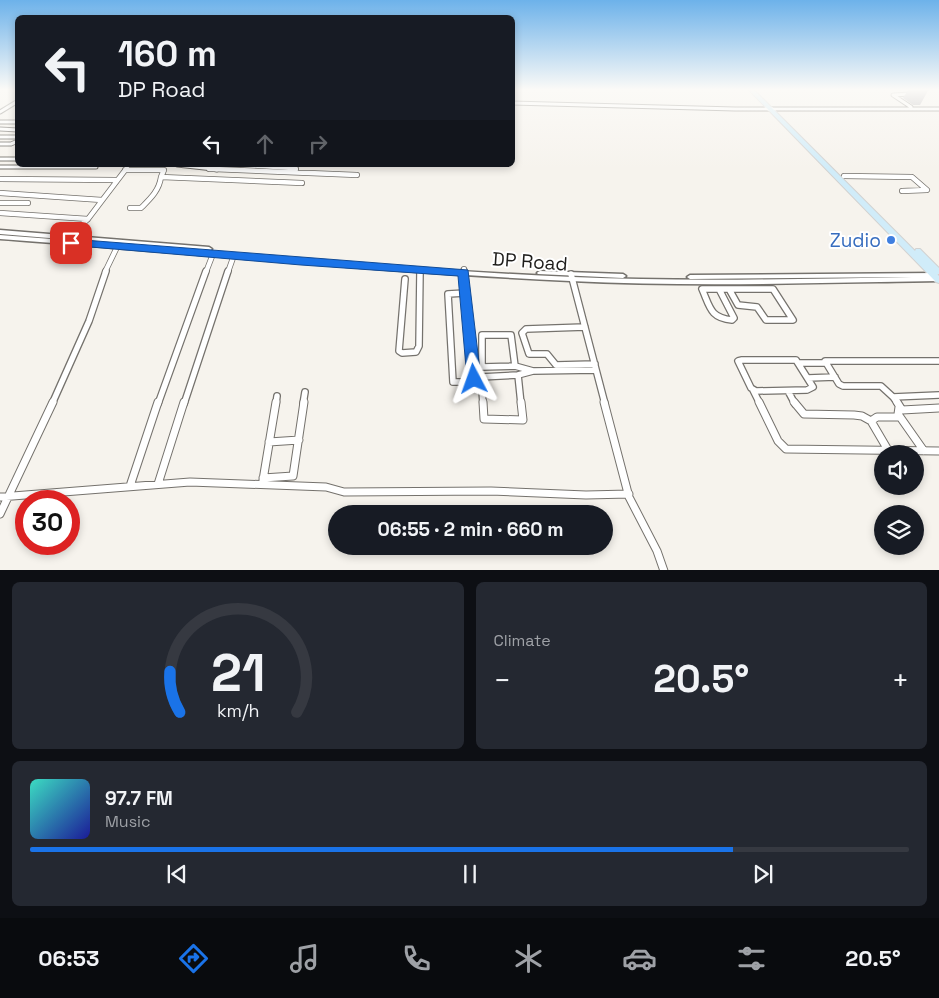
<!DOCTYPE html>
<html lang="en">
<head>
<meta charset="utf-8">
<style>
  body { margin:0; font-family:"Space Grotesk",sans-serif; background:#242831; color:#f1f3f6; height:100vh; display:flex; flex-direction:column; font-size:19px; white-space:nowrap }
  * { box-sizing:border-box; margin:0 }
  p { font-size:16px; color:#9ea1a6 }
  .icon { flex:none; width:28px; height:28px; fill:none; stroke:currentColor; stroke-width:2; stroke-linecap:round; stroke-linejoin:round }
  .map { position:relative; height:570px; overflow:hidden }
  .side { display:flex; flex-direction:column; gap:12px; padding:12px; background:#0d0f14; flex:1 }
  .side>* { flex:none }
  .top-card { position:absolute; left:15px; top:15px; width:500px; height:152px; border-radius:8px; box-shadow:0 2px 8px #0003; background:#171b24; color:#f1f3f6; overflow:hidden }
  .buttons { position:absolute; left:874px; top:445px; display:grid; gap:10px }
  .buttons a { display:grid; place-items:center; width:50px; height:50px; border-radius:50%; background:#171b24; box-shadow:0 2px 8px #0003; font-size:25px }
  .speed { position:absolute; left:15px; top:490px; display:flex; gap:10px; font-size:25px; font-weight:700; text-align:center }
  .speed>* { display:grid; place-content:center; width:65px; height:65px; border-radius:50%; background:#171b24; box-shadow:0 2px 8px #0003; line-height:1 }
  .speed .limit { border:8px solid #d22; background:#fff; color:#111 }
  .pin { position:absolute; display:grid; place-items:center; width:42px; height:42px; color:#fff; margin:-21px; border-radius:10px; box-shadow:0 2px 8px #0006 }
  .me { position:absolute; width:55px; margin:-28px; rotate:356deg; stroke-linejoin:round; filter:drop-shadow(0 0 4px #0008) }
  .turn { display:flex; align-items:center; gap:18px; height:105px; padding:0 20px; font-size:22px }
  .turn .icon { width:65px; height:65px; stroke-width:2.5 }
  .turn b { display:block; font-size:35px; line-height:42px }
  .lanes { display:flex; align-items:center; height:48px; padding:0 20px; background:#0003; justify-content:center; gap:25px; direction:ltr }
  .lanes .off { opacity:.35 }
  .big { font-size:38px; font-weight:700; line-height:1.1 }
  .side .card { flex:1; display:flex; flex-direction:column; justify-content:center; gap:8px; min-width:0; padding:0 18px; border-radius:8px; background:#242831 }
  .side .dial { align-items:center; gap:0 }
  .dial svg { height:130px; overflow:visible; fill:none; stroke:#363941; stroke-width:7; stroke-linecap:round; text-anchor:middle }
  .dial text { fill:#f1f3f6; stroke:none }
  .song { display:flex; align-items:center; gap:15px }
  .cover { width:60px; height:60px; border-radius:8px; background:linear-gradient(135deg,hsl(170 70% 55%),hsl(240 70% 35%)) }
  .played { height:5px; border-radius:2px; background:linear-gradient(90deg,#1a73e8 80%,#363941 80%) }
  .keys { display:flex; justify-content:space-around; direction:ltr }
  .heat { display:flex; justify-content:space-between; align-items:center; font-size:28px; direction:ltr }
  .side .tiles { flex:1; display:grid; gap:12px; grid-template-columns:1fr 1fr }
  .card:last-child { grid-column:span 2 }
  .trip { position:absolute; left:328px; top:505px; width:285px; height:50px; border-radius:25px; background:#171b24; box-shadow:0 2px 8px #0003; font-weight:700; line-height:50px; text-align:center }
  .menu { display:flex; height:80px; justify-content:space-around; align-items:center; background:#090b0e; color:#9ea1a6 }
  .menu .icon { width:35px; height:35px }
  .menu .current { color:#1a73e8 }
  .menu b { font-size:22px; color:#f1f3f6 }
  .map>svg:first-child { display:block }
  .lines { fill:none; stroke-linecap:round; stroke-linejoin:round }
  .minor-far3-casing { stroke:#75726d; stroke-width:5 }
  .minor-far2-casing { stroke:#75726d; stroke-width:6 }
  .minor-far1-casing { stroke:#75726d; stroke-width:8 }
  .minor-casing { stroke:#75726d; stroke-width:9 }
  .tertiary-casing { stroke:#75726d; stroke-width:3 }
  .primary-casing { stroke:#d2d2d1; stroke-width:2 }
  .minor-far3 { stroke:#fff; stroke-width:3 }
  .minor-far2 { stroke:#fff; stroke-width:4.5 }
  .minor-far1 { stroke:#fff; stroke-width:5.5 }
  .minor { stroke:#fff; stroke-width:7 }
  .tertiary { fill:#fff; fill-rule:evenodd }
  .primary { fill:#d0ecf9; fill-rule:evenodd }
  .wall { fill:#aaa7ac }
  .route { fill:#1a73e8; stroke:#114b97 }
  .shop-dot { fill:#3f7fe0; stroke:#fff; stroke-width:2 }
  .labels { text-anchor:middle; stroke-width:4; stroke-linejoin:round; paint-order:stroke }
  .shop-label { font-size:19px; fill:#366cbe; stroke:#fff; text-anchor:end }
  .street-label { font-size:19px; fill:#1e1d1b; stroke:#fff }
</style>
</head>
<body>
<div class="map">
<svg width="939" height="571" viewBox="0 0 939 571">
  <rect width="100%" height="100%" fill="#f6f3ed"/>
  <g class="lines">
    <g class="minor-far3-casing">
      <path id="minor-far3" d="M 910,94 L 893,95 L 911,107
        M 512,103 L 735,109 L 939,109
        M 0,112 L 18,101
        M 0,122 L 18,122
        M 0,129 L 18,130
        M 0,137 L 18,137
        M 0,144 L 11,144 L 18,141
        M 0,159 L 18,159
        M 177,165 L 213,169
        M 215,165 L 213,169 L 217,170
        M 233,165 L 296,169
        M 0,167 L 96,167
        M 125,170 L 129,165"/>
    </g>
    <g class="minor-far2-casing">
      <path id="minor-far2" d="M 209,169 L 213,169
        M 213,169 L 357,175
        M 290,169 L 296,169
        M 125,170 L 164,170 L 161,177 L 302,183
        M 844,176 L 912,177 L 927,190 L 902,191
        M 0,179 L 116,180
        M 0,193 L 102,200
        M 0,203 L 28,203
        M 130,208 L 141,208 C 150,199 159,191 161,177
        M 0,213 L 88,219
        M 63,241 L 88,219 L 126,169
        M 464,269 L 464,272
        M 105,272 L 119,243
        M 206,272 L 213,254
        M 228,272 L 234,255
        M 420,272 L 420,269"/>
    </g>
    <g class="minor-far1-casing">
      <path id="minor-far1" d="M 464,271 L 474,377 L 471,382 L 453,382 L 448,294 L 465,293
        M 571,274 L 605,404
        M 405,279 L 399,351 L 402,353 L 416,352 L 419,346 L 420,271
        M 702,289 L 719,289 L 734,318 L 732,320 C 710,318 710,307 702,289 Z
        M 719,289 L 729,289
        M 729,289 L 773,289 L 793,320 L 766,320 L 757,307 L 738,305 Z
        M 585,327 L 526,329 L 522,333 L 529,354 L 547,354 L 556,365 L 595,364
        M 482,335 L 511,335 L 515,366 L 482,367 Z
        M 742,360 L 796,360 L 813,387 L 807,390 L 756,391 L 751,388 L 738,361 Z
        M 799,363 L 826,363
        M 515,366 L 533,371 L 596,370
        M 518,375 L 521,404
        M 518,375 L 533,371
        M 808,378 L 835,377
        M 753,390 L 760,404
        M 788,391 L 795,404
        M 893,397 L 881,386 L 843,386 L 839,384 L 825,361 L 939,361
        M 52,404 L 89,321 L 106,271
        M 158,404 L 206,271
        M 184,404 L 228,271
        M 276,404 L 277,396
        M 303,404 L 305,392
        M 483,404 L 481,377 L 518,375
        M 898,404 L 893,397 L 939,395"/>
    </g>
    <g class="minor-casing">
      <path id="minor" d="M 483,402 L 484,419 L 523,420 L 521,402
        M 604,402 L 629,497 L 657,551 L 664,571
        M 759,402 L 778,441 L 786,449 L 939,451
        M 794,402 L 804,414 L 854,415 L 862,416 L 871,421
        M 897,402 L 902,410 L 939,408
        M 899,407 L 898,414 L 924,451
        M 269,442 L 299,440
        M 888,450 L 871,421 L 877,417 L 900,417
        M 263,478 L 293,476 L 304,402
        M 263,480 L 276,402
        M 158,484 L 184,402
        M 130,486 L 158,402
        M 0,497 L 190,482 L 326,487 L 344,492 L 491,491 L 586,495 L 629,494
        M 0,514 L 53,402"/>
    </g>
    <g class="tertiary-casing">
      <path id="tertiary" d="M 0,230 L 209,247 L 212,249 L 209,251 L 0,234 Z
        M 0,235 C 191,249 381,269 573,277 C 686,282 799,279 912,277 L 690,279 L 687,277 L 690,275 L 935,273 L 938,275 L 935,277 L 939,277 L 939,281 C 816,283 693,287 570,281 C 380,272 190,253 0,239 Z
        M 540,271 L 623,274 L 626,276 L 623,278 L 538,274 L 537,273 L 538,272 Z"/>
    </g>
    <g class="primary-casing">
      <path id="primary" d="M 748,89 L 753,89 L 915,251 L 916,249 L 920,249 L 939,268 L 939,274 L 937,274 L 939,276 L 939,283 L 936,282 Z"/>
    </g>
    <use href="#minor-far3" class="minor-far3"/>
    <use href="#minor-far2" class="minor-far2"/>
    <use href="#minor-far1" class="minor-far1"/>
    <use href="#minor" class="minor"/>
    <use href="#tertiary" class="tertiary"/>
    <use href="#primary" class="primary"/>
  </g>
  <path class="wall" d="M 909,89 L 929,89 L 920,105 L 913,105 L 903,98 Z"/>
  <linearGradient id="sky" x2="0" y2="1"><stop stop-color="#6db2ea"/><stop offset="0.53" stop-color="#fbfaf7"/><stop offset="1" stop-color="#fbfaf7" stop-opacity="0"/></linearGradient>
  <rect width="939" height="169" fill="url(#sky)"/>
  <path class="route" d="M 71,239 L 468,270 L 481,379 L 479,383 L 474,385 L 469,383 L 467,379 L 458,276 L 301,265 L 67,245 L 66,243 L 67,240 Z"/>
  <circle class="shop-dot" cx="891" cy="240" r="5"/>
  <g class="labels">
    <g class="shop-label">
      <text x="881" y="247">Zudio</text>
    </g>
    <g class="street-label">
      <text transform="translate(530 261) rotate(4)" y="7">DP Road</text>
    </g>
  </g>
</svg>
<div class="buttons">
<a><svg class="icon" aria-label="sound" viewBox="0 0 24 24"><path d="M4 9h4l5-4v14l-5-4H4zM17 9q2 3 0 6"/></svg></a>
<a><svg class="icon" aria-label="layers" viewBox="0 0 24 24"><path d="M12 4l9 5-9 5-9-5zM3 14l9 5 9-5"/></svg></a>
</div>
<div class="speed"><div class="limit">30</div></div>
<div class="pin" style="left:71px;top:243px;background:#d93025"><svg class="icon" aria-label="arrive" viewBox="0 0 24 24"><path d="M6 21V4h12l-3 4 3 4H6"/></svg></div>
<svg class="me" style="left:474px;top:379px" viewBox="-20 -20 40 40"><path d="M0-17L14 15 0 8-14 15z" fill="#1a73e8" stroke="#fff" stroke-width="4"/></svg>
<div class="trip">06:55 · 2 min · 660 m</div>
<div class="top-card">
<div class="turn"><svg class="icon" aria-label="left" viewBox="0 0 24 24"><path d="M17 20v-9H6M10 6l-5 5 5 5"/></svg><div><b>160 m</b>DP Road</div></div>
<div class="lanes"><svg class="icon" aria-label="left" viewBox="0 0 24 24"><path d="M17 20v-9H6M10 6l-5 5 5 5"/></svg><svg class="icon off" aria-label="ahead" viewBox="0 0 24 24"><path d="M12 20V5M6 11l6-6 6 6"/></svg><svg class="icon off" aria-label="right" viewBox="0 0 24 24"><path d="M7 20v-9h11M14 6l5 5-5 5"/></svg></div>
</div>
</div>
<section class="side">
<div class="tiles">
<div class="card dial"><svg viewBox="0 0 100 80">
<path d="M14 69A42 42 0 1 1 86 69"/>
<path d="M14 69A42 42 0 0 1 8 44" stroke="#1a73e8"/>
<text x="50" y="56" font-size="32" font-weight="700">21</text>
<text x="50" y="72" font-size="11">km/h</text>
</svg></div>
<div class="card"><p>Climate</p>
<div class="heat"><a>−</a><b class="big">20.5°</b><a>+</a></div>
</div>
<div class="card">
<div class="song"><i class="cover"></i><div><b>97.7 FM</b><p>Music</p></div></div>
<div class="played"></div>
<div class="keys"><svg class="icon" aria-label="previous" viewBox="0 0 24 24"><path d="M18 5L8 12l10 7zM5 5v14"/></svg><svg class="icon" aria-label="pause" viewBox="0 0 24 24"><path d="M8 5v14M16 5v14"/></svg><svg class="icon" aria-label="next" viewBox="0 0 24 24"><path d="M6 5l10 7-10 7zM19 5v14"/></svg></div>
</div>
</div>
</section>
<nav class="menu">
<b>06:53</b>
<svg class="icon current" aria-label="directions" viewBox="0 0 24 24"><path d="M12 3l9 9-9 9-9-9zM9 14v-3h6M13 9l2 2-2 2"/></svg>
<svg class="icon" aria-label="music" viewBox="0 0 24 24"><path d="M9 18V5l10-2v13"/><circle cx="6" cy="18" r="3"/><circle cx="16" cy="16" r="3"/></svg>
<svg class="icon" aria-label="phone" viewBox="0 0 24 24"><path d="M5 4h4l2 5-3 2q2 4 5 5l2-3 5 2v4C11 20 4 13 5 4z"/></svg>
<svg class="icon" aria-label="climate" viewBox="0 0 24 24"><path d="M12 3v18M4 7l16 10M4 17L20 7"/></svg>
<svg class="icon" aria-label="car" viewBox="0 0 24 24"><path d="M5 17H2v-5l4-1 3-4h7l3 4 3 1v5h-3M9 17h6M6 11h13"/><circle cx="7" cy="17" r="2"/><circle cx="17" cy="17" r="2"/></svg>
<svg class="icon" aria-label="filters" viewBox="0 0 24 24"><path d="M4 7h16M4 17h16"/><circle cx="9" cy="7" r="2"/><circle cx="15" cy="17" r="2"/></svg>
<b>20.5°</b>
</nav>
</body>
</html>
